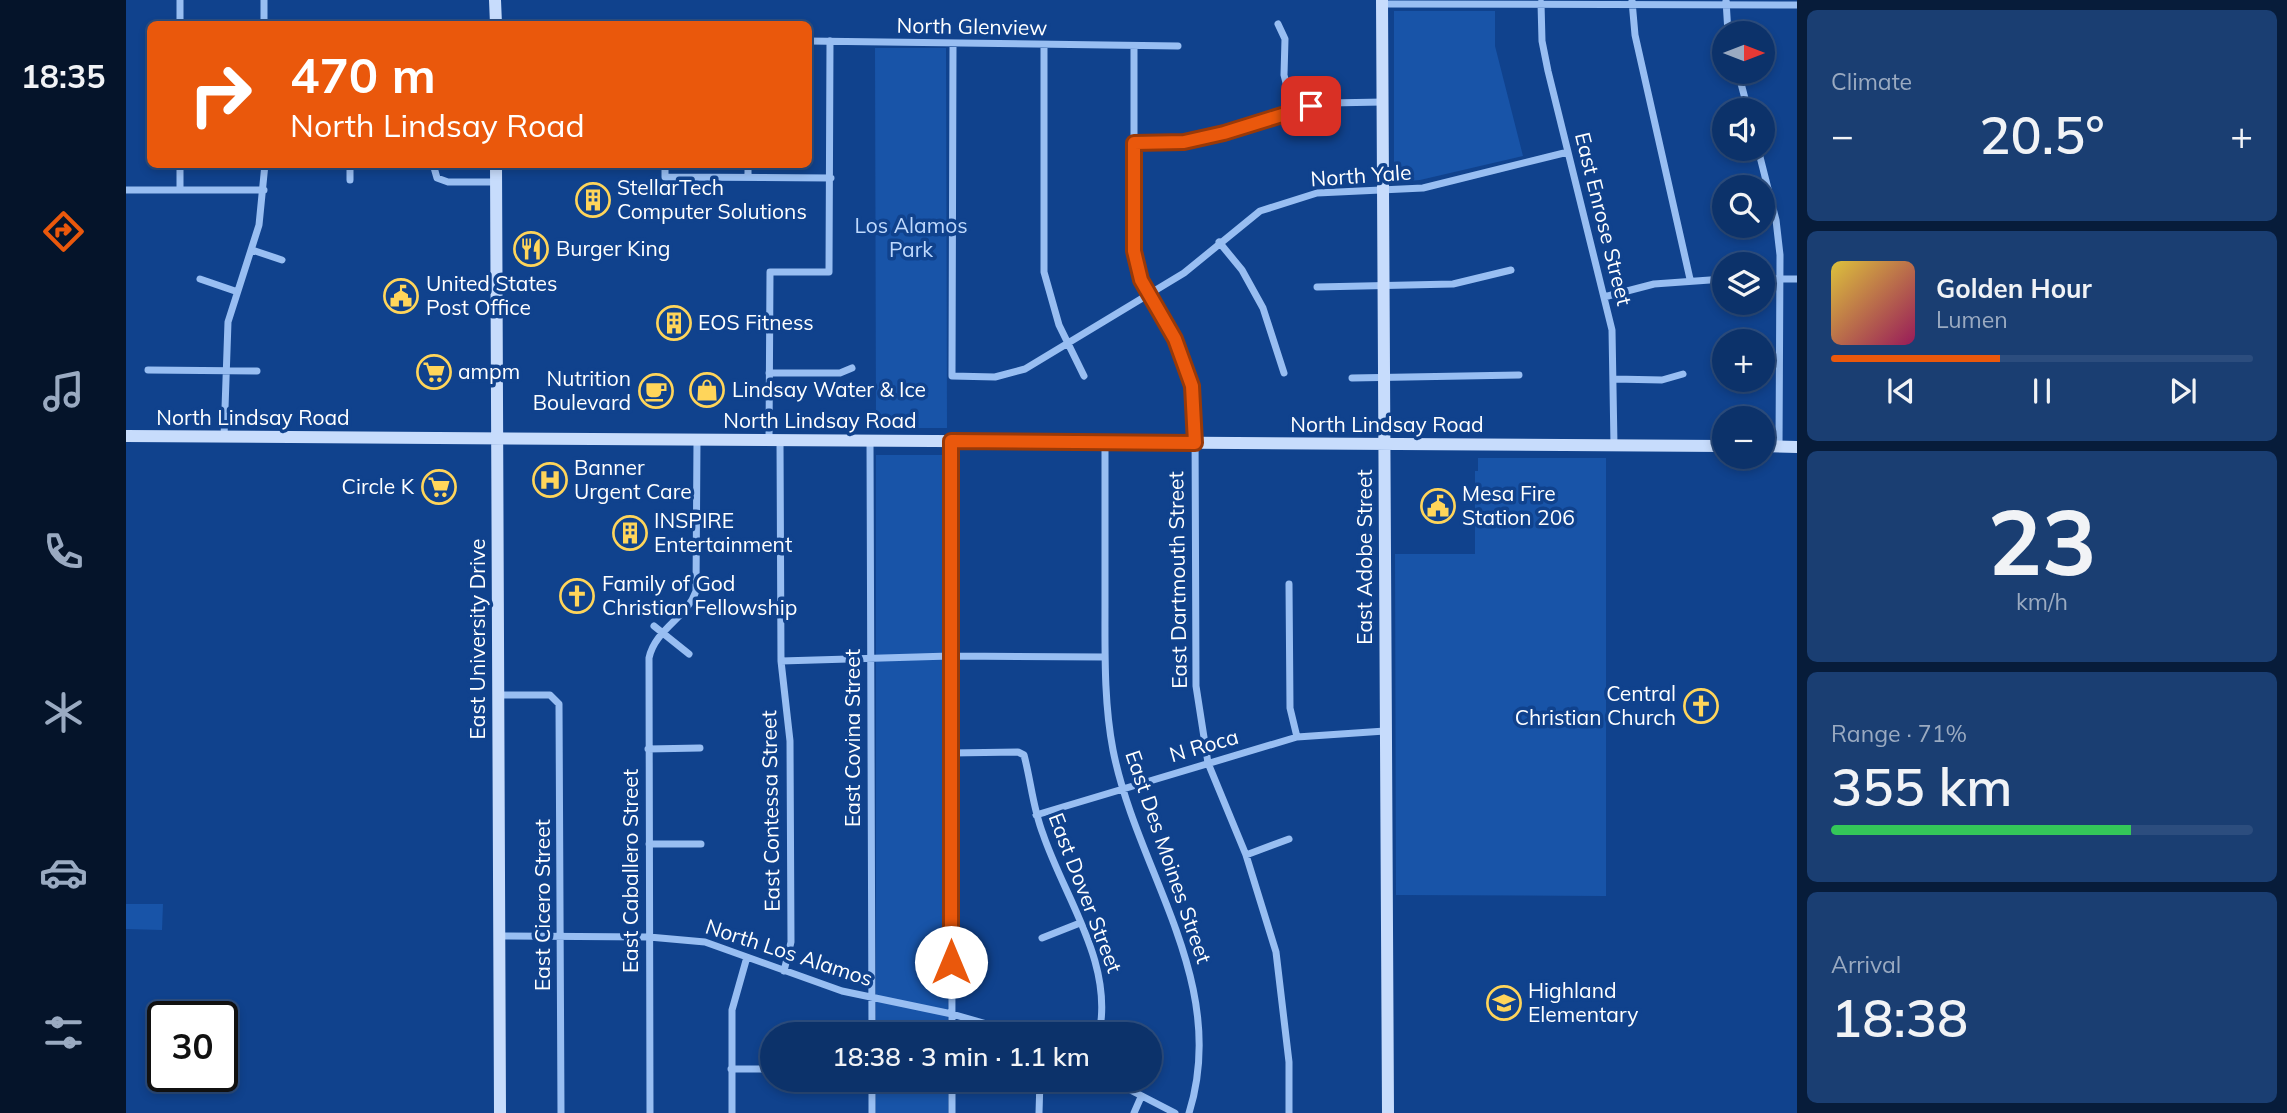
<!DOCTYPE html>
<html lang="en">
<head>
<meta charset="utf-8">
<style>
  body { margin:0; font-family:Mulish,sans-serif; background:#1a3e72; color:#f1f3f6; height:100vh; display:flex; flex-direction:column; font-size:26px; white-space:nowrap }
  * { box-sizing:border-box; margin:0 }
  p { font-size:23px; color:#9aaac1 }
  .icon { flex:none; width:38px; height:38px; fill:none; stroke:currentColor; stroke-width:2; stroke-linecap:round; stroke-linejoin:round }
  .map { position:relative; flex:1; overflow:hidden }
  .details { display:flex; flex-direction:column; gap:10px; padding:10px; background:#071c3a; width:490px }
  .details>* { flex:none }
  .hud { position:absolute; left:21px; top:21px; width:665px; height:147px; border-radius:10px; box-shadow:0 4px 10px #0003,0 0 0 2px #2c4d7e; background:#ea580c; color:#fff; overflow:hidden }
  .needle { width:46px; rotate:90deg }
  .fabs { position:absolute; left:1586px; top:21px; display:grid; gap:14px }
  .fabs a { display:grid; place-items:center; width:63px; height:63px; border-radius:50%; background:#0c326a; box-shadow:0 4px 10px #0003,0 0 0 2px #2c4d7e; font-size:35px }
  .speed { position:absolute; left:21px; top:1001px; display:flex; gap:14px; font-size:35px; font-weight:700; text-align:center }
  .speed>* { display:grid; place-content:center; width:91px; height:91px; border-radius:50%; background:#0c326a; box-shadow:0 4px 10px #0003,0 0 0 2px #2c4d7e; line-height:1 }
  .speed .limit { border:4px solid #111; border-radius:10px; background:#fff; color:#111 }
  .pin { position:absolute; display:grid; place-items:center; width:60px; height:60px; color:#fff; margin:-30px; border-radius:14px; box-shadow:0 4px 10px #0006 }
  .me { position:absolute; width:77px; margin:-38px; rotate:0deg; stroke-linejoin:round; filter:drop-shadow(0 0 5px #0008) }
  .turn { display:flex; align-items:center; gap:24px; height:147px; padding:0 28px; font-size:32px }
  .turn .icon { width:91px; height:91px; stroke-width:2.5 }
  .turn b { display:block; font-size:49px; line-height:60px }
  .big { font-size:52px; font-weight:600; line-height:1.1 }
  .details .tile { flex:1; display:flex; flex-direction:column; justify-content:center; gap:10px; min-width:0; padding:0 24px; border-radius:10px; background:#1a3e72 }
  .details .dial { align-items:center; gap:0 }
  .dial b { font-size:91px; line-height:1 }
  .song { display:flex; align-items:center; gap:21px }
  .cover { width:84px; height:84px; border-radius:10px; background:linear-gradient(135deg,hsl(50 70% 55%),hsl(330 70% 35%)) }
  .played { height:7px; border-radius:4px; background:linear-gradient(90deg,#ea580c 40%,#2c4d7e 40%) }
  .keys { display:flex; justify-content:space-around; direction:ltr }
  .heat { display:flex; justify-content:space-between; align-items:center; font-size:38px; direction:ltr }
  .charge { height:10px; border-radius:5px; background:linear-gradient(90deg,#34c759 71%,#2c4d7e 0) }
  .trip { position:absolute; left:634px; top:1022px; width:402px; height:70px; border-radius:35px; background:#0c326a; box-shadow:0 4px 10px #0003,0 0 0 2px #2c4d7e; font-weight:600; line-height:70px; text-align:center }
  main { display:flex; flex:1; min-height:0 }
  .menu { display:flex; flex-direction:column; width:126px; justify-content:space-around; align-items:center; background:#05142a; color:#9aaac1 }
  .menu .icon { width:49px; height:49px }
  .menu .selected { color:#ea580c }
  .menu b { font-size:32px; color:#f1f3f6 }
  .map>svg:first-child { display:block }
  .green { fill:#1854a8 }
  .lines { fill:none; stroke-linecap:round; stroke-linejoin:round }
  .street { stroke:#98bef2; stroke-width:7 }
  .secondary { stroke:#c7dcfc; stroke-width:12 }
  .route-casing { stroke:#983908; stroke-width:18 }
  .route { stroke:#ea580c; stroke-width:12 }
  .labels { text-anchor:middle; stroke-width:7; stroke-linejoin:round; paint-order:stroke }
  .street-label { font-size:21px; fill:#fff; stroke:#10428d }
  .poi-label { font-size:21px; fill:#fff; stroke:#10428d; text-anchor:start }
  .park-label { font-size:21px; fill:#bfd9fd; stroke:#10428d }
</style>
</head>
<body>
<main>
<nav class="menu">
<b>18:35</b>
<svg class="icon selected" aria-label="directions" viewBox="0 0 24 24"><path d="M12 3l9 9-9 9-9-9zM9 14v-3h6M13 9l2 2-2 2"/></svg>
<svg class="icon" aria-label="music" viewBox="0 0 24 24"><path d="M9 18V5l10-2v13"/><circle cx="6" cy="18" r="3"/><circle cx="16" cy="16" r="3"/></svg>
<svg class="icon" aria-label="phone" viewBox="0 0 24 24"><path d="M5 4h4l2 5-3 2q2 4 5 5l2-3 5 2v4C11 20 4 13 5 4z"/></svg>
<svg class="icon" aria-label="climate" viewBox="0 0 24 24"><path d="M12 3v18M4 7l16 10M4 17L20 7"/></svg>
<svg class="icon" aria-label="car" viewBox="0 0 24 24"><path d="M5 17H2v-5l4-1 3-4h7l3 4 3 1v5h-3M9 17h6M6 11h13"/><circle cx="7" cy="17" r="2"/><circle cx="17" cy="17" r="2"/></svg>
<svg class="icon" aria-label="filters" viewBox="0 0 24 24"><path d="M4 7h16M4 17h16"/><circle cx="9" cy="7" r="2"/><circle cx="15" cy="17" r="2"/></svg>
</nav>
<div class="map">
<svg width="1671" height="1113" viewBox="0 0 1671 1113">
  <rect width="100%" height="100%" fill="#10428d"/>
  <path class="green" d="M 1268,11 L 1369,11 L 1369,46 L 1397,156 L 1294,180 L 1268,182 Z
    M 749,48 L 820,48 L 821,428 L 750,428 Z
    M 750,455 L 820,455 L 822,1034 L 750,1034 Z
    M 1352,458 L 1480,458 L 1480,896 L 1270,895 L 1269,554 L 1349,554 L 1349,471 L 1352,471 Z
    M 0,904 L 37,904 L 36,930 L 0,929 Z
    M 750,1080 L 822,1080 L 822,1113 L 750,1113 Z"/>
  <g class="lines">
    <path class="street" d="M 54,0 L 54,24
      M 138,0 L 138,24
      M 1600,0 L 1602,33
      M 1506,1 L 1509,35 L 1564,279
      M 1415,3 L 1416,41 L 1422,71 L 1486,330 L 1488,445
      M 1256,4 L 1671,5
      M 1152,24 L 1159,39 L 1158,75 L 1167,110
      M 682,41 L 1052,46
      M 827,45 L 826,376 L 869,377 L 899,369 L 1058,273 L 1134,211 L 1191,193 L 1297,188 L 1442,152
      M 918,46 L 918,272 L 933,325 L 958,376
      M 1008,46 L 1008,251 C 1017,288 1034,306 1049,339 C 1062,366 1066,394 1069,423 L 1070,686 L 1082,763 L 1120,855 L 1150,952 L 1163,1062 L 1163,1113
      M 1612,72 L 1622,110
      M 1008,143 L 1058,142 L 1098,133 L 1167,110 L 1203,103 L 1257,102
      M 1632,149 L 1650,220 L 1654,255 L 1653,447
      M 54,164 L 54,189
      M 224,164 L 224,180
      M 307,164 L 311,178 L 322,182 L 370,182
      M 539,164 L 539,177 L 705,178
      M 622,164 L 622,177
      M 0,190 L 138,190
      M 1093,242 L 1116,270 L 1137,308 L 1158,373
      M 126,250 L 156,260
      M 74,279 L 109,291
      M 1636,279 L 1671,279
      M 1191,287 L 1327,284 L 1385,270
      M 1478,297 L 1528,284 L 1598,279
      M 22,370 L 131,371
      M 643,373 L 714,373 L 726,368
      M 1226,378 L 1393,375
      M 1488,379 L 1536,380 L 1557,374
      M 98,437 L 102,322 L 133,225 L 139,164
      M 643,440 L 644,272 L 703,272 L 704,41
      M 654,441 L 655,661 L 664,741 L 665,942 L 658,971
      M 744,441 L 746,1034
      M 825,441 L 826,1034
      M 979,442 C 979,497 979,552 979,607 C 979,655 978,703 987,750 C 1011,872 1104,982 1063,1113
      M 1163,584 L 1164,708 L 1171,737
      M 528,626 L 563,654
      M 655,661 L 824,656 L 979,657
      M 372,695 L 424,695 L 433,704 L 435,1113
      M 522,749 L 574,748
      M 825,753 L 892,752 L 898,755 C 905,781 907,809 917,834 C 939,899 988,963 973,1034
      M 910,815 L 1171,737 L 1259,731
      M 523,844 L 575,844
      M 1120,855 L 1163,839
      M 373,936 L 523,937 L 579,942 L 716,991 L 826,1014 L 895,1034
      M 916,938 L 954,923
      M 605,1069 L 646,1069
      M 746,1080 L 746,1113
      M 826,1080 L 826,1113
      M 985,1080 L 1049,1113
      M 524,1113 L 523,658 C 529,629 561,618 570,591 L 571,440
      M 606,1113 L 606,1010 L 621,957
      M 913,1113 L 914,1080
      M 1008,1113 L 1015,1097"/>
    <path class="secondary" d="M 369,0 L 370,24
      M 1256,0 L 1262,1113
      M 370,164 L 374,1113
      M 0,436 L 1598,446
      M 1636,446 L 1671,447"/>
  </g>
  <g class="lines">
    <g class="route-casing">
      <path id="route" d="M 825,962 L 825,441 L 1069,443 L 1066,386 L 1049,339 L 1015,280 L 1008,251 L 1008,143 L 1058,142 L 1098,133 L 1185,106"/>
    </g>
    <use href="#route" class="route"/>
  </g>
  <defs>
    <g id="building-ring" transform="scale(1.75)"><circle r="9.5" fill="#10428d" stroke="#ffd55a" stroke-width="1.5"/><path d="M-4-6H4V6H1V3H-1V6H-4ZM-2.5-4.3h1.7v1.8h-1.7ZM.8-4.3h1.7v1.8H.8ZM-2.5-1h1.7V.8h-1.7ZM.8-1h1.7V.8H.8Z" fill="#ffd55a"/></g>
    <g id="restaurant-ring" transform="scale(1.75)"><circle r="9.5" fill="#10428d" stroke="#ffd55a" stroke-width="1.5"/><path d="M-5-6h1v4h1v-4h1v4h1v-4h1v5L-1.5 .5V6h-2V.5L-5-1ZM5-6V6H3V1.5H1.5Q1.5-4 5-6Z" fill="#ffd55a"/></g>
    <g id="civic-ring" transform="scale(1.75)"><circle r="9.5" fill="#10428d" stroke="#ffd55a" stroke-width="1.5"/><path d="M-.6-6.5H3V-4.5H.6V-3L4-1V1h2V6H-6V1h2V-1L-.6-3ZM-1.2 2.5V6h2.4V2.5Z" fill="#ffd55a"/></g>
    <g id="supermarket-ring" transform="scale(1.75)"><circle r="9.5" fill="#10428d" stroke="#ffd55a" stroke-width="1.5"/><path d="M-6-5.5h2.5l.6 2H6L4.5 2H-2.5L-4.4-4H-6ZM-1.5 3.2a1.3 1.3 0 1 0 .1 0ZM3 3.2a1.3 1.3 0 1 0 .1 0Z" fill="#ffd55a"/></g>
    <g id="shop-ring" transform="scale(1.75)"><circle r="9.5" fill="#10428d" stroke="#ffd55a" stroke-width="1.5"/><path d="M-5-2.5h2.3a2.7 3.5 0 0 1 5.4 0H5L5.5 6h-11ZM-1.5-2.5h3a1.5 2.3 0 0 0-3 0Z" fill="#ffd55a"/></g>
    <g id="cafe-ring" transform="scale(1.75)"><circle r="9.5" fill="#10428d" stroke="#ffd55a" stroke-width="1.5"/><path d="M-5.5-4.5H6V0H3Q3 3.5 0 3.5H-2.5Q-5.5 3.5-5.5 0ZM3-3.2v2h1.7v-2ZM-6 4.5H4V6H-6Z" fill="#ffd55a"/></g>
    <g id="hospital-ring" transform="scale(1.75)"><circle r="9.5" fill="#10428d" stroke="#ffd55a" stroke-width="1.5"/><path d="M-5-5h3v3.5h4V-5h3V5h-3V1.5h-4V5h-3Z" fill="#ffd55a"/></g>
    <g id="church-ring" transform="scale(1.75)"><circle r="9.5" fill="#10428d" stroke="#ffd55a" stroke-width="1.5"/><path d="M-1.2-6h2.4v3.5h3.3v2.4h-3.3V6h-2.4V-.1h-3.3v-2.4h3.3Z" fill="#ffd55a"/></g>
    <g id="school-ring" transform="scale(1.75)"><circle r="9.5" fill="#10428d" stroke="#ffd55a" stroke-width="1.5"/><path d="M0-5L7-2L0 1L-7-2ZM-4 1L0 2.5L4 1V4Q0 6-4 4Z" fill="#ffd55a"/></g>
  </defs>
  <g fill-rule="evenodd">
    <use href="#building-ring" x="467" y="200"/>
    <use href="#restaurant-ring" x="405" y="249"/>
    <use href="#civic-ring" x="275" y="296"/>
    <use href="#building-ring" x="548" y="323"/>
    <use href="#supermarket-ring" x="308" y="372"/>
    <use href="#shop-ring" x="581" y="390"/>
    <use href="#cafe-ring" x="530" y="391"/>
    <use href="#hospital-ring" x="424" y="480"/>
    <use href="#supermarket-ring" x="313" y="487"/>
    <use href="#civic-ring" x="1312" y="506"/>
    <use href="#building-ring" x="504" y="533"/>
    <use href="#church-ring" x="451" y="596"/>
    <use href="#church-ring" x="1575" y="706"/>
    <use href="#school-ring" x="1378" y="1003"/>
  </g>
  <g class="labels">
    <g class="street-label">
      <text transform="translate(846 27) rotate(1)" y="7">North Glenview</text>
      <text transform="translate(1235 176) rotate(-4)" y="7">North Yale</text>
      <text transform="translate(1477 219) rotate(76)" y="7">East Enrose Street</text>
      <text x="127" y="425">North Lindsay Road</text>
      <text x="694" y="428">North Lindsay Road</text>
      <text x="1261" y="432">North Lindsay Road</text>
      <text transform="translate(1239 557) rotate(-90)" y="7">East Adobe Street</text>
      <text transform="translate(1052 580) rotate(-91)" y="7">East Dartmouth Street</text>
      <text transform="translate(352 639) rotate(-90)" y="7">East University Drive</text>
      <text transform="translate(727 738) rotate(-90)" y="7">East Covina Street</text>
      <text transform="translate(1078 746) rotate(-16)" y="7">N Roca</text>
      <text transform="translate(645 811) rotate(-91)" y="7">East Contessa Street</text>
      <text transform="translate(1042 857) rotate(71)" y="7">East Des Moines Street</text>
      <text transform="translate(505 871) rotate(-90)" y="7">East Caballero Street</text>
      <text transform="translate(959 893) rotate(69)" y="7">East Dover Street</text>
      <text transform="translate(417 905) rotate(-90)" y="7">East Cicero Street</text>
      <text transform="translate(663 953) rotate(18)" y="7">North Los Alamos</text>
    </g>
    <g class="poi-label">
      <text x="491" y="195">StellarTech<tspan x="491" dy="24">Computer Solutions</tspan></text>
      <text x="430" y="256">Burger King</text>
      <text x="300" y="291">United States<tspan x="300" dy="24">Post Office</tspan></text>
      <text x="572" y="330">EOS Fitness</text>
      <text x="332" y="379">ampm</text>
      <text x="505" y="386" text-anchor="end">Nutrition<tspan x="505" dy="24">Boulevard</tspan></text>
      <text x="606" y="397">Lindsay Water &amp; Ice</text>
      <text x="448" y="475">Banner<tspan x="448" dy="24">Urgent Care</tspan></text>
      <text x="288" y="494" text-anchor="end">Circle K</text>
      <text x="1336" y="501">Mesa Fire<tspan x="1336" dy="24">Station 206</tspan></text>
      <text x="528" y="528">INSPIRE<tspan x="528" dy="24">Entertainment</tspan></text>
      <text x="476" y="591">Family of God<tspan x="476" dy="24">Christian Fellowship</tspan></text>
      <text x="1550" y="701" text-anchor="end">Central<tspan x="1550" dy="24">Christian Church</tspan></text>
      <text x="1402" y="998">Highland<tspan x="1402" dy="24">Elementary</tspan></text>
    </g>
    <g class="park-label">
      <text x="785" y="233">Los Alamos<tspan x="785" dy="24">Park</tspan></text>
    </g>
  </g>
</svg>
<div class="fabs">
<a><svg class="needle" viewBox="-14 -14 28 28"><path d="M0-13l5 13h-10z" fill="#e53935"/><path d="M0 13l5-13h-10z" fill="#9aaac1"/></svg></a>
<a><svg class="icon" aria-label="sound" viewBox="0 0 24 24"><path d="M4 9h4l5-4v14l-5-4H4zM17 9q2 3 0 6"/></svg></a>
<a><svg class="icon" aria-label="search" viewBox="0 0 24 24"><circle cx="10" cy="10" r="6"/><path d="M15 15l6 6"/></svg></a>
<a><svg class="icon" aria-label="layers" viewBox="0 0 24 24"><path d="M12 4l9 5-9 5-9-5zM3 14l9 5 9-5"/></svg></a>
<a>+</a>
<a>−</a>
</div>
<div class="speed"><div class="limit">30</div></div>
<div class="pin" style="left:1185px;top:106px;background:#d93025"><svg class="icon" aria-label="arrive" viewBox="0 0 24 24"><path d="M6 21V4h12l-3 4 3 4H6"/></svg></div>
<svg class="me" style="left:825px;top:962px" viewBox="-20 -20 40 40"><circle r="19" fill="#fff"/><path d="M0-13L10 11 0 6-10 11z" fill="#ea580c"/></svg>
<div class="trip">18:38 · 3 min · 1.1 km</div>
<div class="hud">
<div class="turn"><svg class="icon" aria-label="right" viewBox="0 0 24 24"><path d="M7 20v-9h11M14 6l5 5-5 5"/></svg><div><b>470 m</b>North Lindsay Road</div></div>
</div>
</div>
<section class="details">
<div class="tile"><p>Climate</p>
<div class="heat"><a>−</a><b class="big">20.5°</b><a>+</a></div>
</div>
<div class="tile">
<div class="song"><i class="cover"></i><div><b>Golden Hour</b><p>Lumen</p></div></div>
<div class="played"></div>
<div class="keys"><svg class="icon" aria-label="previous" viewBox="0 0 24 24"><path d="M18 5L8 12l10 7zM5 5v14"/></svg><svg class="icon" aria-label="pause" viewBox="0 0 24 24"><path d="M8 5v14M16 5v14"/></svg><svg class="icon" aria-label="next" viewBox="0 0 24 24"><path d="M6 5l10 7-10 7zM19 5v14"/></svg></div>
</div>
<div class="tile dial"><b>23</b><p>km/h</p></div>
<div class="tile"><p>Range · 71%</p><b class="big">355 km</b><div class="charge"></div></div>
<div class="tile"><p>Arrival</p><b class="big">18:38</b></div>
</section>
</main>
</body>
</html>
